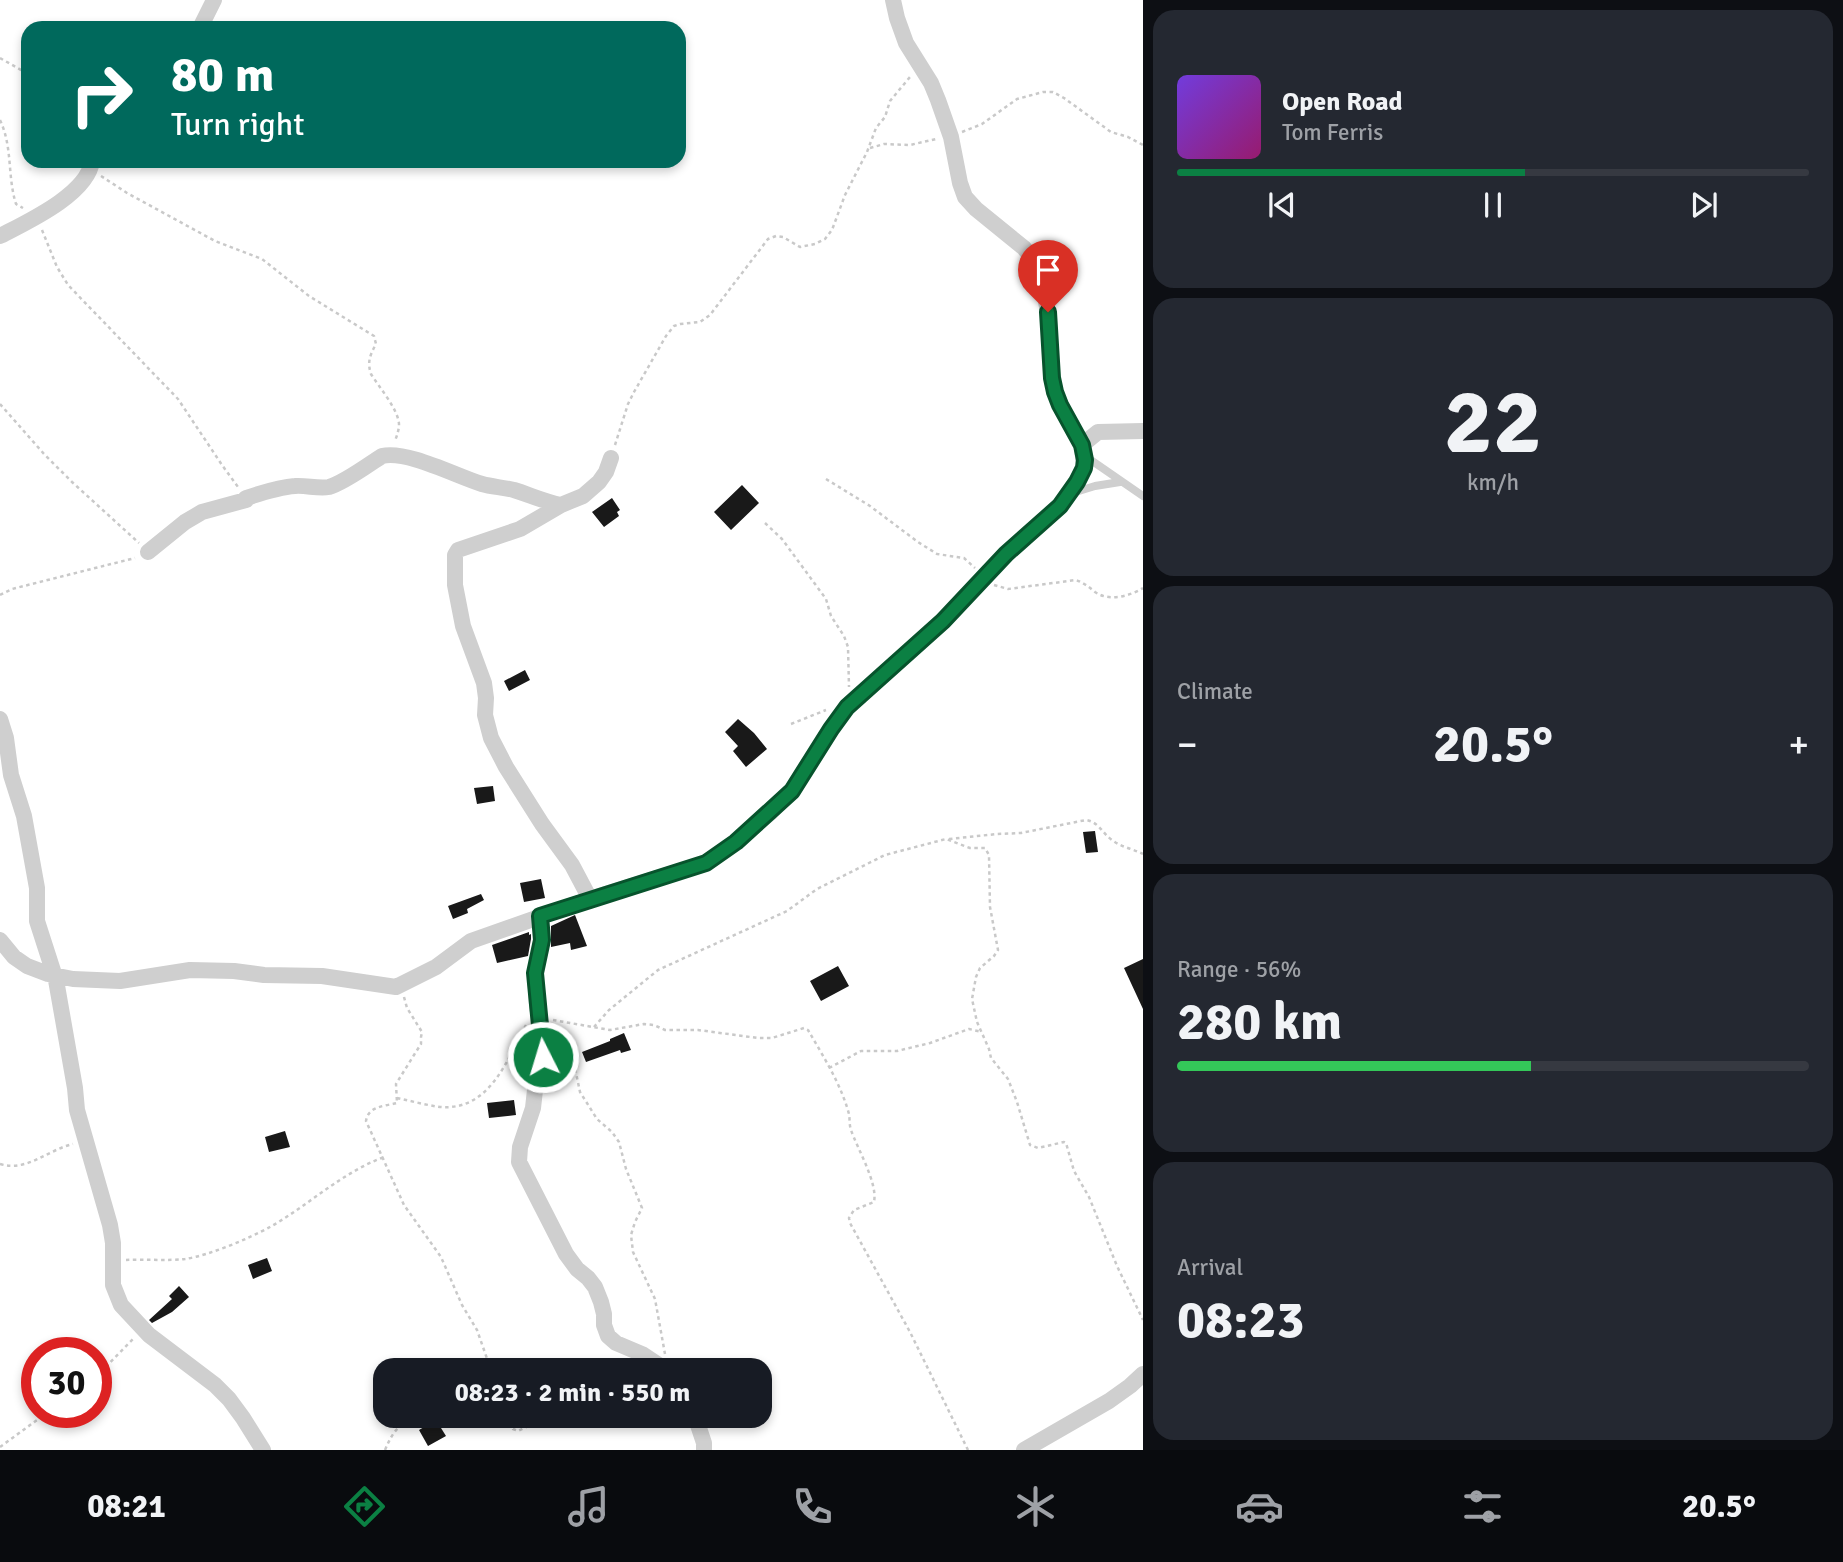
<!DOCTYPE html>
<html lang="en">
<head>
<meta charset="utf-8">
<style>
  body { margin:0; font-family:Signika,sans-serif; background:#242831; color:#f1f3f6; height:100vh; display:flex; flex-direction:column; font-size:26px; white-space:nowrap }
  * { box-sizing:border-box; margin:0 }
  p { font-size:23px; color:#9ea1a6 }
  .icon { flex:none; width:38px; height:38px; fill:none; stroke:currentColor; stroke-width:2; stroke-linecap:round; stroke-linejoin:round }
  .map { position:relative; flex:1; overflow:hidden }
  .drawer { display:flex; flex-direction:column; gap:10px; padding:10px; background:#0d0f14; width:700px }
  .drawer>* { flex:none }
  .hud { position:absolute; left:21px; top:21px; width:665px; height:147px; border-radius:21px; box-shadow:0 4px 10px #0003; background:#00695c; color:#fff; overflow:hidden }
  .speed { position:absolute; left:21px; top:1337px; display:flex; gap:14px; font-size:35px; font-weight:700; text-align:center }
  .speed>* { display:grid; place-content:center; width:91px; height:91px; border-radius:50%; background:#171b24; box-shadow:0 4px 10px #0003; line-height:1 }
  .speed .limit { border:10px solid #d22; background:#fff; color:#111 }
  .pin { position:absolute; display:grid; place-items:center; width:60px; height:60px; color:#fff; margin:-72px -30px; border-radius:50% 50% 50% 0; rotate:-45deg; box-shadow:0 0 7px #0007 }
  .pin .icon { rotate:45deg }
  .me { position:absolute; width:77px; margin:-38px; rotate:355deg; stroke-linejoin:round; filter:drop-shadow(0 0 5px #0008) }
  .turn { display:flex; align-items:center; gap:24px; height:147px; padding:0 35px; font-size:32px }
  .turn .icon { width:91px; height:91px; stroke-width:2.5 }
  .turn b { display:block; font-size:49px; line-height:60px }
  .big { font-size:52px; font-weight:700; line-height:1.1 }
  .drawer .widget { flex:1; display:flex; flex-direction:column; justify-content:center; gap:10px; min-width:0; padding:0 24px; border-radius:21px; background:#242831 }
  .drawer .dial { align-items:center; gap:0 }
  .dial b { font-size:91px; line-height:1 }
  .song { display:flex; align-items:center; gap:21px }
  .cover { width:84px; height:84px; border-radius:10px; background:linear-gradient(135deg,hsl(260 70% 55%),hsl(320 70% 35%)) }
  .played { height:7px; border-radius:4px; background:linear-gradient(90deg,#0b8043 55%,#363941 55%) }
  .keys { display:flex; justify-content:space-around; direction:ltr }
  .heat { display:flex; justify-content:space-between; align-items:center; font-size:38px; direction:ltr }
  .charge { height:10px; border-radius:5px; background:linear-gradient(90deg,#34c759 56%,#363941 0) }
  .trip { position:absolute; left:373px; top:1358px; width:399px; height:70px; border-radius:21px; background:#171b24; box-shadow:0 4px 10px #0003; font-weight:700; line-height:70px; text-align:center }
  .tab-bar { display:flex; height:112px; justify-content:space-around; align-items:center; background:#090b0e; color:#9ea1a6 }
  .tab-bar .icon { width:49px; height:49px }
  .tab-bar .active { color:#0b8043 }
  .tab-bar b { font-size:32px; color:#f1f3f6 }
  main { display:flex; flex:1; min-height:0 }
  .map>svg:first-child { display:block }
  .building { fill:#191919 }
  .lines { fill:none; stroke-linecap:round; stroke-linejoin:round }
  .path { stroke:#c9c9c9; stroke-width:2.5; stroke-dasharray:3.5 3.5; stroke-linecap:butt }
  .lane { stroke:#cfcfcf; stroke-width:8 }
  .street { stroke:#cfcfcf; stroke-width:16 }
  .route-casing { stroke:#07532c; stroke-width:18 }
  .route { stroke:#0b8043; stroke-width:12 }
</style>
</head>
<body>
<main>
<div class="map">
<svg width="1143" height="1450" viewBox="0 0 1143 1450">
  <rect width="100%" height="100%" fill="#fff"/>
  <path class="building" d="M 742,485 L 759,503 L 731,530 L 714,512 Z
    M 612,498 L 620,510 L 617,512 L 619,516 L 604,527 L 592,512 Z
    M 525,670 L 530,680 L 509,691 L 504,681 Z
    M 738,719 L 754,733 L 767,749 L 746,767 L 733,751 L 738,746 L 725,732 Z
    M 493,786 L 495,801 L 477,804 L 474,788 Z
    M 1095,831 L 1098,852 L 1086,853 L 1083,832 Z
    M 541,879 L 545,898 L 524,902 L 520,883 Z
    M 481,894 L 484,900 L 467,909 L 468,913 L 453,919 L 448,906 Z
    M 575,915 L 587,946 L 571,950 L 570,943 L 551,947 L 551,926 Z
    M 529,932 L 529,935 L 531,934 L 531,939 L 528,956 L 497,963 L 492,945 Z
    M 1143,959 L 1143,1009 L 1124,968 Z
    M 838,966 L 849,986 L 821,1001 L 810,981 Z
    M 624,1033 L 631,1050 L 621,1053 L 620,1050 L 586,1062 L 582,1052 L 610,1041 L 610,1039 Z
    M 514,1100 L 516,1115 L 489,1118 L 487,1103 Z
    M 285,1131 L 290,1147 L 269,1152 L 265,1137 Z
    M 267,1258 L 272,1271 L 253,1279 L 248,1265 Z
    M 179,1286 L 189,1297 L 172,1312 L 152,1323 L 149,1320 L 172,1299 L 169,1296 Z
    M 436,1420 L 446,1436 L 428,1446 L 419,1430 Z"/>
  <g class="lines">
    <path class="path" d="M 0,58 L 28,74
      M 0,120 C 13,148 7,175 16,204 L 23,208
      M 962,132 L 982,124 L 1017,99 L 1043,92 L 1053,92 L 1064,98 L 1111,132 L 1128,137 L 1143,145
      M 870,148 L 884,144 L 910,145 L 936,139
      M 101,176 L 127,193 L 215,241 L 262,259 L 309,296 L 374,336 L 376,344 C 370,355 367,362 371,374 C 379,387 398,409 399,424 C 399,430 397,435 395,441
      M 42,230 L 57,267 L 68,285 L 178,399 L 222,465 L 238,487
      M 0,404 L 44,454 L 72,482 L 139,543
      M 615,445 L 628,404 L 634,392 L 666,336 L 674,326 L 680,324 L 700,322 L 710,315 L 768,239 L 776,236 L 783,237 L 800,247 L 815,244 L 825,239 L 832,230 L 845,195 L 867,152 L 876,128 L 885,117 L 890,101 L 910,77
      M 826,479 L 870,506 L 918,542 L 937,554 L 964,558 L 975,568
      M 765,523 L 782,539 L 826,599 L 831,616 L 844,636 L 848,647 L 849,687
      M 994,585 L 1008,589 L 1076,580 C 1084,583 1089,587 1095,592 C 1109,602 1130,596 1143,588
      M 0,595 L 12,589 L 135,558
      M 791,724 L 826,710
      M 949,839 L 997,834 L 1021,833 L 1086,820 C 1099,822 1102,833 1112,840 C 1121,847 1133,849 1143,854
      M 404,997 L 407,1008 L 422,1032 L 421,1037 L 421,1044 L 414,1055 L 396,1084 L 397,1103 C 385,1106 368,1106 366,1121 L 404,1205 L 441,1257 L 462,1305 L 477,1330 L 491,1370
      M 553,1020 L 610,1030 L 644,1024 L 654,1025 L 665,1030 L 698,1030 L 758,1038 L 772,1038 L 804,1028 L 808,1030 C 823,1056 841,1084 849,1114 C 850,1119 849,1124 851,1130 C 857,1148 878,1183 874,1202 L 854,1210 L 849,1218 L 850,1223 L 910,1332 L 968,1450
      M 594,1027 L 609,1010 L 658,970 L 787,911 L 817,889 L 885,855 L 946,839 L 970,848 L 985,848 L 989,855 L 990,907 L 998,950 L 994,956 L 980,968 L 976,977 L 972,999 L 977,1022 L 989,1049 L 991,1058 L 1008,1079 L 1017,1102 L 1030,1145 L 1038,1148 L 1064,1142 L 1066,1143 L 1074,1171 L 1089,1197 L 1117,1266 L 1143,1320
      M 555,1033 L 563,1042 L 575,1068 L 580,1092 L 597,1119 L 612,1132 L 619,1142 L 626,1169 L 642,1208 L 635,1222 L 631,1235 L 633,1252 L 655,1299 L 665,1354
      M 829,1068 L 861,1051 L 897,1051 L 930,1043 L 969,1029 L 982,1032
      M 397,1098 C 411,1101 426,1105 440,1107 C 490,1111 507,1060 526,1025
      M 0,1164 C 28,1172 47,1150 73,1144
      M 126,1260 C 144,1259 168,1261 185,1259 C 210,1255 248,1239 270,1227 C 309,1205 341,1173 384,1157
      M 96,1377 L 133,1339
      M 507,1416 L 513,1429 L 518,1431 L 550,1416
      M 0,1447 L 48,1412
      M 385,1450 C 394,1429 398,1426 418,1416"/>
    <path class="lane" d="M 1085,456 L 1143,496
      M 1069,494 L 1095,486 L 1120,482"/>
    <path class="street" d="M 200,28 L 214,0
      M 0,236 C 27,222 88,194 92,161
      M 1082,445 L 1098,432 L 1143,431
      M 148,552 L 185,522 L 202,512 L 246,500 L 246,498 C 261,493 280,487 295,486 C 306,485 318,489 329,487 C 344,483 368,465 382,456 C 407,450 456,476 482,484 C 492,487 503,487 514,490 C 530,495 545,502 561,505
      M 0,719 L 6,738 L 11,775 L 24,816 L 37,888 L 37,921 L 56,980 L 75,1088 L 77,1110 L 110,1225 L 113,1243 L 113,1285 L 121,1305 L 149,1335 L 215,1385 L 229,1399 L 243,1418 L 263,1450
      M 590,899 L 572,865 L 542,824 L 506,767 L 491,738 L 485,715 L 486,698 L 484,683 L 463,626 L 455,585 L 455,555 L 458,550 L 520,529 L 561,505 L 583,496 L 599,482 L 606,472 L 611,458
      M 540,916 L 542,940 L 535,973 L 537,1006 L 543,1043 L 543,1057 L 535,1090 L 533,1108 L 520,1147 L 519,1162 L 566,1254 L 577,1269 L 588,1278 L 595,1287 L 601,1302 L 604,1314 L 604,1325 L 608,1336 L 616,1343 L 642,1354 L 666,1370
      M 0,940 L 14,957 L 27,966 L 48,974 L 73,979 L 120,981 L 190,970 L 234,971 L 264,975 L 322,976 L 396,987 L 436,967 L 471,941 L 590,899 L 706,863 L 736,842 L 770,813 L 792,791 L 831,729 L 847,707 L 943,621 L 1006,554 L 1060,506 L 1084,469 L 1082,445 L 1060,405 L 1055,392 L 1052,378 L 1048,312 L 1039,267 L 1024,248 L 976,209 L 965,197 L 960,183 L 951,137 L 938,100 L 931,83 L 906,43 L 897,18 L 893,0
      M 695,1416 L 704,1443 L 704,1450
      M 1024,1450 L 1109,1401 L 1130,1386 L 1143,1374"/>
  </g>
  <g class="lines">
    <g class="route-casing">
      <path id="route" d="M 543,1057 L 535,973 L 542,940 L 540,916 L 706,863 L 736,842 L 792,791 L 831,729 L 847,707 L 943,621 L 1006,554 L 1060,506 L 1077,482 L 1084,468 L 1085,460 L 1082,445 L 1060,405 L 1055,392 L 1052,378 L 1048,312"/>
    </g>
    <use href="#route" class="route"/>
  </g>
</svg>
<div class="speed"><div class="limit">30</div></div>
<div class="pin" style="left:1048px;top:312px;background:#d93025"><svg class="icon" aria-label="arrive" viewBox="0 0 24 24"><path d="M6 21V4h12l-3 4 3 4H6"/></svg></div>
<svg class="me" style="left:543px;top:1057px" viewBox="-20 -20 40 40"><circle r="17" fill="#0b8043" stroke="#fff" stroke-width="3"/><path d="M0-11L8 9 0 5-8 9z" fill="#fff"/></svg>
<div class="trip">08:23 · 2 min · 550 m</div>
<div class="hud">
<div class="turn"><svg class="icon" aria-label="right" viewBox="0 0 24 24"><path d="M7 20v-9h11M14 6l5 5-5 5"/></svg><div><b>80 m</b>Turn right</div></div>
</div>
</div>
<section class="drawer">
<div class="widget">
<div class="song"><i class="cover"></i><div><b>Open Road</b><p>Tom Ferris</p></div></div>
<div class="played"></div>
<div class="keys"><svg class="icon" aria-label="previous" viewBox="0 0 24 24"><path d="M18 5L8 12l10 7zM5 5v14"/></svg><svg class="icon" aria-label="pause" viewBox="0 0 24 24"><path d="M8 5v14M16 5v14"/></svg><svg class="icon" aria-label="next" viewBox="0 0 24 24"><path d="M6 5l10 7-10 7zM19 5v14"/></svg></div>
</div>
<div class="widget dial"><b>22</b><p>km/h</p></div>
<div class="widget"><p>Climate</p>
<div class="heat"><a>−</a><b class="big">20.5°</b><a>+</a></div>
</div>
<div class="widget"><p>Range · 56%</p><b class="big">280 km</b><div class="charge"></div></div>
<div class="widget"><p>Arrival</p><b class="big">08:23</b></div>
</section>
</main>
<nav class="tab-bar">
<b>08:21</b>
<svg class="icon active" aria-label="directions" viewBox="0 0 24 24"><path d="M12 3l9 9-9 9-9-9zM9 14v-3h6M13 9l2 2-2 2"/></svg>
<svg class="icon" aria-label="music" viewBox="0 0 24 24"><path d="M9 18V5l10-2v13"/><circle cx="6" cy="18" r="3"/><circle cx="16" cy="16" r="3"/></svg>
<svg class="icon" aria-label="phone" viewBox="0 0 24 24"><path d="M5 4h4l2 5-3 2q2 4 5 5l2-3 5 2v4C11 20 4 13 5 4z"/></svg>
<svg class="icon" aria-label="climate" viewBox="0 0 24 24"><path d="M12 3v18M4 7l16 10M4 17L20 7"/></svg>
<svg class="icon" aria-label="car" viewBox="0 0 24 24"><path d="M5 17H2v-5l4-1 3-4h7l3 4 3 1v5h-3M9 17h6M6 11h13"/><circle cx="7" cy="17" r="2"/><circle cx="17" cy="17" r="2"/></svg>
<svg class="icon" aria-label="filters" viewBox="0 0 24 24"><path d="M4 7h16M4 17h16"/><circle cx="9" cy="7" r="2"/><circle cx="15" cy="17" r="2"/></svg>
<b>20.5°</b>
</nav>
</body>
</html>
